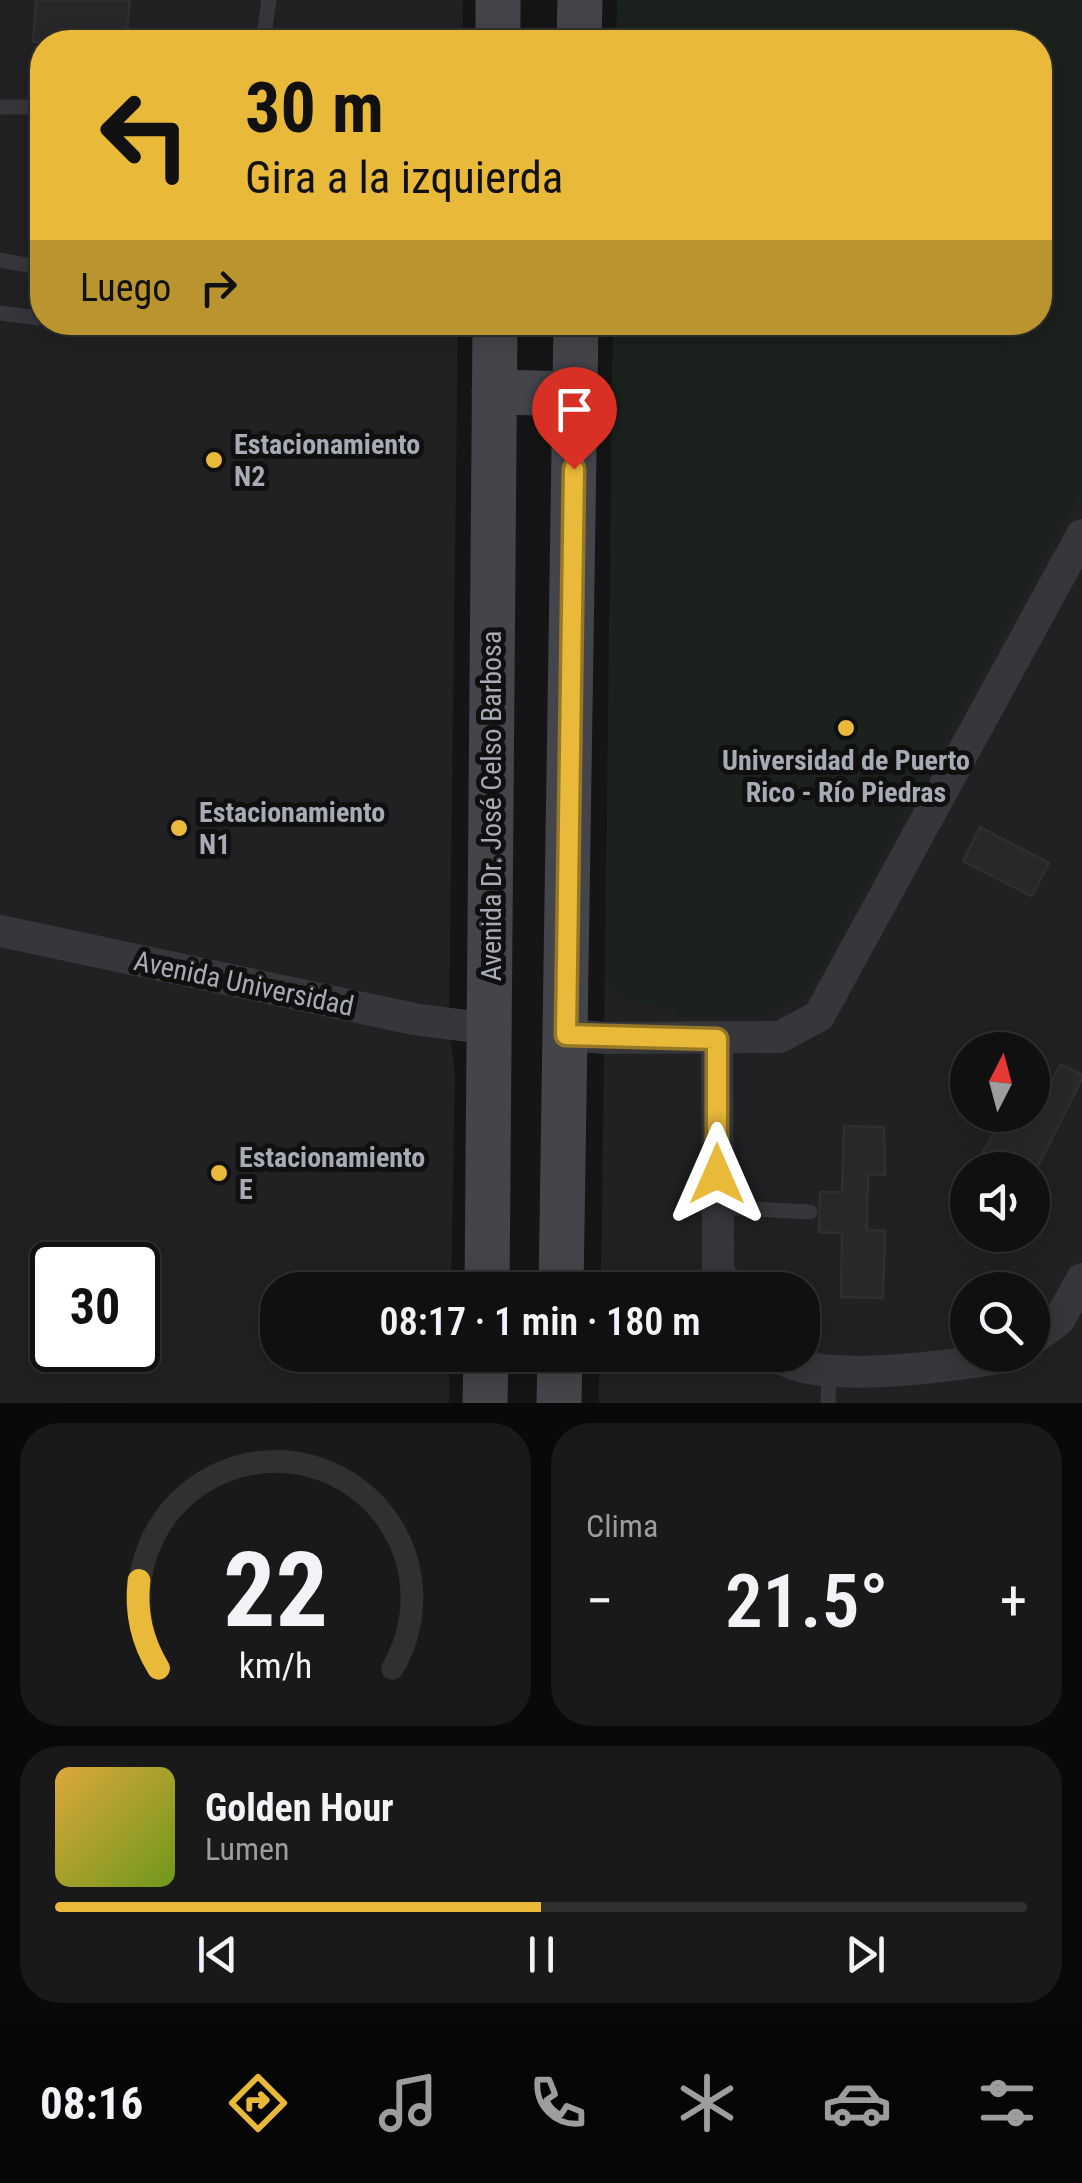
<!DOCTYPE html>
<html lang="es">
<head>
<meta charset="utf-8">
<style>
  body { margin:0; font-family:"Roboto Condensed",sans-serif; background:#191919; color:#f1f3f6; height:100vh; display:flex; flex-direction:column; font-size:38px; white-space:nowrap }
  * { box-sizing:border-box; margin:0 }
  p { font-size:32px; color:#9c9d9f }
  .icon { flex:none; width:55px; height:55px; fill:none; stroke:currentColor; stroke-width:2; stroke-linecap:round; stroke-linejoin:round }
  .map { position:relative; height:1403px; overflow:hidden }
  .drawer { display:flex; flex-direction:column; gap:20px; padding:20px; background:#090909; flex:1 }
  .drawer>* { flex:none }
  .hud { position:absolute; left:30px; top:30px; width:1022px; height:305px; border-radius:40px; box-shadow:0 5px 25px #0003,0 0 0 2px #303030; background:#e9b93a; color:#111; overflow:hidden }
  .needle { width:65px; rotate:6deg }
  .fabs { position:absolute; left:950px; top:1032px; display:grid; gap:20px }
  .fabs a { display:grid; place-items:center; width:100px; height:100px; border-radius:50%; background:#101010; box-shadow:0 5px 25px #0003,0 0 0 2px #303030; font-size:50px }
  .speed { position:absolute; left:30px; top:1242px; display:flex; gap:20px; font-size:50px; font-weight:700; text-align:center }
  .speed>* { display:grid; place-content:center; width:130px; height:130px; border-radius:50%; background:#101010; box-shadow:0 5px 25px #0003,0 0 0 2px #303030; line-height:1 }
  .speed .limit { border:5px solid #111; border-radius:15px; background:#fff; color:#111 }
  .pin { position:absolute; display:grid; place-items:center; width:85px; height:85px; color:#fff; margin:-102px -42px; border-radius:50% 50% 50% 0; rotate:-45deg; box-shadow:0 0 10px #0007 }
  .pin .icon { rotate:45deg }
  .me { position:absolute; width:110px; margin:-55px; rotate:0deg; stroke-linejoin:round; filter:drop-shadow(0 0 8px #0008) }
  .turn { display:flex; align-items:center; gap:35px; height:210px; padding:0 50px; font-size:45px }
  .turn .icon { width:130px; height:130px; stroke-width:2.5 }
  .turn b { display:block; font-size:70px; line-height:85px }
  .then { display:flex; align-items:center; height:95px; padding:0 50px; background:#0003; gap:20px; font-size:38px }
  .big { font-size:75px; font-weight:600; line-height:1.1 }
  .drawer .tile { flex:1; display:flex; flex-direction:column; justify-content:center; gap:15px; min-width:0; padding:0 35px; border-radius:40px; background:#191919 }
  .drawer .dial { align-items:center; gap:0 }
  .dial svg { height:260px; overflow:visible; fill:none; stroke:#303030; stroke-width:7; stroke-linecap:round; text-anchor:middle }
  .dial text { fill:#f1f3f6; stroke:none }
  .song { display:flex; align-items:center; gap:30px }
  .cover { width:120px; height:120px; border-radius:15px; background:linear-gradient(135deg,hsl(40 70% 55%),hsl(80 70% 35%)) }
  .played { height:10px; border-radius:5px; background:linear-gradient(90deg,#e9b93a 50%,#303030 50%) }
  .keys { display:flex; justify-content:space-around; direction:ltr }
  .heat { display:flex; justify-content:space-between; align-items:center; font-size:55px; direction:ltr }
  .drawer .tiles { flex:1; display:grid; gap:20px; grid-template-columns:1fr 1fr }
  .tile:last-child { grid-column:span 2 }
  .trip { position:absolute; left:260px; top:1272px; width:560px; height:100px; border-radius:40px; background:#101010; box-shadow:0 5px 25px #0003,0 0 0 2px #303030; font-weight:600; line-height:100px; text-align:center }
  .tab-bar { display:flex; height:160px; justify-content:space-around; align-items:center; background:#060606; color:#9c9d9f }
  .tab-bar .icon { width:70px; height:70px }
  .tab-bar .on { color:#e9b93a }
  .tab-bar b { font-size:45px; color:#f1f3f6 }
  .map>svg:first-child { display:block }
  .built { fill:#212123; fill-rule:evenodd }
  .green { fill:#1b211c }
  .building { fill:#28282a; stroke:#2f2f32; stroke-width:2.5 }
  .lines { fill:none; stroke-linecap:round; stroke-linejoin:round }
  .lane { stroke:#36363b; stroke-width:15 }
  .street { stroke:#36363b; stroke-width:32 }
  .secondary { stroke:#44454b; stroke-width:45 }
  .route-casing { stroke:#977826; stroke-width:25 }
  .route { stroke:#e9b93a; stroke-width:18 }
  .poi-dot { fill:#e9b93a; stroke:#101011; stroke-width:4 }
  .labels { text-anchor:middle; stroke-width:10; stroke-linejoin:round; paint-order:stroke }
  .poi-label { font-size:28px; font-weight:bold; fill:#a7abb6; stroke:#101011; text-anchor:start }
  .street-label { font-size:28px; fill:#a7abb6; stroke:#101011 }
</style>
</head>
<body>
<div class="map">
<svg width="1082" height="1403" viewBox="0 0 1082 1403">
  <rect width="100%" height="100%" fill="#151516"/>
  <path class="built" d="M 0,0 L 463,0 L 462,42 L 42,42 L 42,322 L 458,323 L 449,1024 L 455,1075 L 451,1290 L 278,1290 L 278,1355 L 450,1355 L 449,1403 L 0,1403 ZM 52,1265 L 138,1265 L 138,1350 L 52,1350 Z
    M 1082,0 L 1082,1403 L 599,1403 L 599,1355 L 802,1355 L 802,1290 L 601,1290 L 613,323 L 1040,322 L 1040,42 ZM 968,1050 L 1032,1050 L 1032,1115 L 968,1115 ZM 968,1170 L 1032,1170 L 1032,1235 L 968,1235 ZM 968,1290 L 1032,1290 L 1032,1355 L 968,1355 Z"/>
  <path class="green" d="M 617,0 L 1082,0 L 1082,488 L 806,996 L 765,1015 L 676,1017 L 675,1006 C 645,1004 625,1006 606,981 L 613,323 L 1040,322 L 1040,42 L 616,42 Z"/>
  <path class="building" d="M 36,0 L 130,0 L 126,42 L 33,42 Z
    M 980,827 L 1049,863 L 1033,894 L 1031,896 L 963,861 Z
    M 1061,1064 L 1082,1075 L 1082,1079 L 1036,1170 L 973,1170 L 1004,1115 L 1033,1115 Z
    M 844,1126 L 884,1127 L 885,1175 L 868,1174 L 867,1230 L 885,1231 L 883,1298 L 841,1297 L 842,1233 L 819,1232 L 820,1192 L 842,1192 Z"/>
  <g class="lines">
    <path class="lane" d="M 184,42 L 185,38
      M 263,42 L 269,0
      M 0,107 L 42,107
      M 0,260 L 42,268
      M 0,313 L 38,318
      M 717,1207 L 810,1212
      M 828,1403 L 829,1370"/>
    <path class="street" d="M 0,931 L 414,1019 L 490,1029
      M 567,1035 L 606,1038 L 780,1037 L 819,1016 L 1082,535
      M 717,1039 L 718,1267 L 727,1290
      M 1032,1340 L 1059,1320 L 1082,1279
      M 777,1355 C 811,1387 966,1365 1012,1355"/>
    <path class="secondary" d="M 498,42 L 498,0
      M 579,42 L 580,0
      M 494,392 L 575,394
      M 487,1290 L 495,322
      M 561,1290 L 576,322
      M 485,1403 L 486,1355
      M 559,1403 L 560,1355"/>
  </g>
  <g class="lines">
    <g class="route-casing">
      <path id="route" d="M 574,469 L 566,1035 L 717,1039 L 717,1174"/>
    </g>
    <use href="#route" class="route"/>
  </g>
  <g class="poi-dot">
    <circle cx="214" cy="460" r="10"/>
    <circle cx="846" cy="728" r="10"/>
    <circle cx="179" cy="828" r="10"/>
    <circle cx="219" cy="1173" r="10"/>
  </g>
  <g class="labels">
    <g class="poi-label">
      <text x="234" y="454">Estacionamiento<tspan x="234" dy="32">N2</tspan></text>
      <text x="846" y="770" text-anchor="middle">Universidad de Puerto<tspan x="846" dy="32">Rico - Río Piedras</tspan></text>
      <text x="199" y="822">Estacionamiento<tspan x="199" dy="32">N1</tspan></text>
      <text x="239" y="1167">Estacionamiento<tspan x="239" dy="32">E</tspan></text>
    </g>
    <g class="street-label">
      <text transform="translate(491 806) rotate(-90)" y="10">Avenida Dr. José Celso Barbosa</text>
      <text transform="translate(244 983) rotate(12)" y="10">Avenida Universidad</text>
    </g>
  </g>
</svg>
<div class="fabs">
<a><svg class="needle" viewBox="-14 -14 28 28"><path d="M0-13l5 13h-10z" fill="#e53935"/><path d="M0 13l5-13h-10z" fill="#9c9d9f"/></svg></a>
<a><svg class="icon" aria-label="sound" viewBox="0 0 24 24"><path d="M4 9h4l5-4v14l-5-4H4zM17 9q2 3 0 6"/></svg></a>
<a><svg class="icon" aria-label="search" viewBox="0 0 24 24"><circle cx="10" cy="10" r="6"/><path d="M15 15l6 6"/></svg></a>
</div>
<div class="speed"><div class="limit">30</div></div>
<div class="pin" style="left:574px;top:469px;background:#d93025"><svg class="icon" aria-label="arrive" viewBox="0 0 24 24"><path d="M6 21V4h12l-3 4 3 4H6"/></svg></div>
<svg class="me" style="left:717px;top:1174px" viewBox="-20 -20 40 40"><path d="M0-17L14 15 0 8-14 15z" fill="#e9b93a" stroke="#fff" stroke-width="4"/></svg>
<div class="trip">08:17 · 1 min · 180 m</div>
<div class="hud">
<div class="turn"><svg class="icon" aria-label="left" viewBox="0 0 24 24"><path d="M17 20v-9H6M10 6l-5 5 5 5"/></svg><div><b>30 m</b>Gira a la izquierda</div></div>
<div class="then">Luego<svg class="icon" aria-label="right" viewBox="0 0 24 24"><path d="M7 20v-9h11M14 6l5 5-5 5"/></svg></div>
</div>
</div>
<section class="drawer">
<div class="tiles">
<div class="tile dial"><svg viewBox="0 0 100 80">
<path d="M14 69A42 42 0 1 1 86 69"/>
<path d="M14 69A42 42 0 0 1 8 42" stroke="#e9b93a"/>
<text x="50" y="56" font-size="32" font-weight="700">22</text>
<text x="50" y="72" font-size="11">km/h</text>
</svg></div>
<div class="tile"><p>Clima</p>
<div class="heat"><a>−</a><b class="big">21.5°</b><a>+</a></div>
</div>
<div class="tile">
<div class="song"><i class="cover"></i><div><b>Golden Hour</b><p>Lumen</p></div></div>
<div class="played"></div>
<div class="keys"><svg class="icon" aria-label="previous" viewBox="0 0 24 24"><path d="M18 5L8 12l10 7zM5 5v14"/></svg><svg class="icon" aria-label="pause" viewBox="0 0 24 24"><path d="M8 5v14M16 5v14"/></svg><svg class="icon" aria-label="next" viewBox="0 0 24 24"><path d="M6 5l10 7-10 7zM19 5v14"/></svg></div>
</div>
</div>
</section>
<nav class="tab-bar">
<b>08:16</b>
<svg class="icon on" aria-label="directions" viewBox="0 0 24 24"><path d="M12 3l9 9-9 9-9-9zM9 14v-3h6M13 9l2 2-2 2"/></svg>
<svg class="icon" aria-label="music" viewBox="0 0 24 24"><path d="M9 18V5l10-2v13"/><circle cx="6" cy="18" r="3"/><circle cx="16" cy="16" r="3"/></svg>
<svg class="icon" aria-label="phone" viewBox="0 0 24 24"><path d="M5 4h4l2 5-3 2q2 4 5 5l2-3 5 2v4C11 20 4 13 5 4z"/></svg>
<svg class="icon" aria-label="climate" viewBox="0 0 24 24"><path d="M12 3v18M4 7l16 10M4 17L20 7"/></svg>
<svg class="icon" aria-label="car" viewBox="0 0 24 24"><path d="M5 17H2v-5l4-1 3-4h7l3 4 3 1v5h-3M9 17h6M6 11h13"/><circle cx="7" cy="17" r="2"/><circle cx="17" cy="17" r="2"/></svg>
<svg class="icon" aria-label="filters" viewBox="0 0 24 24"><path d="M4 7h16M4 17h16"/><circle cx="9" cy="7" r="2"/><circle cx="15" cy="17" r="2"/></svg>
</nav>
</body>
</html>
